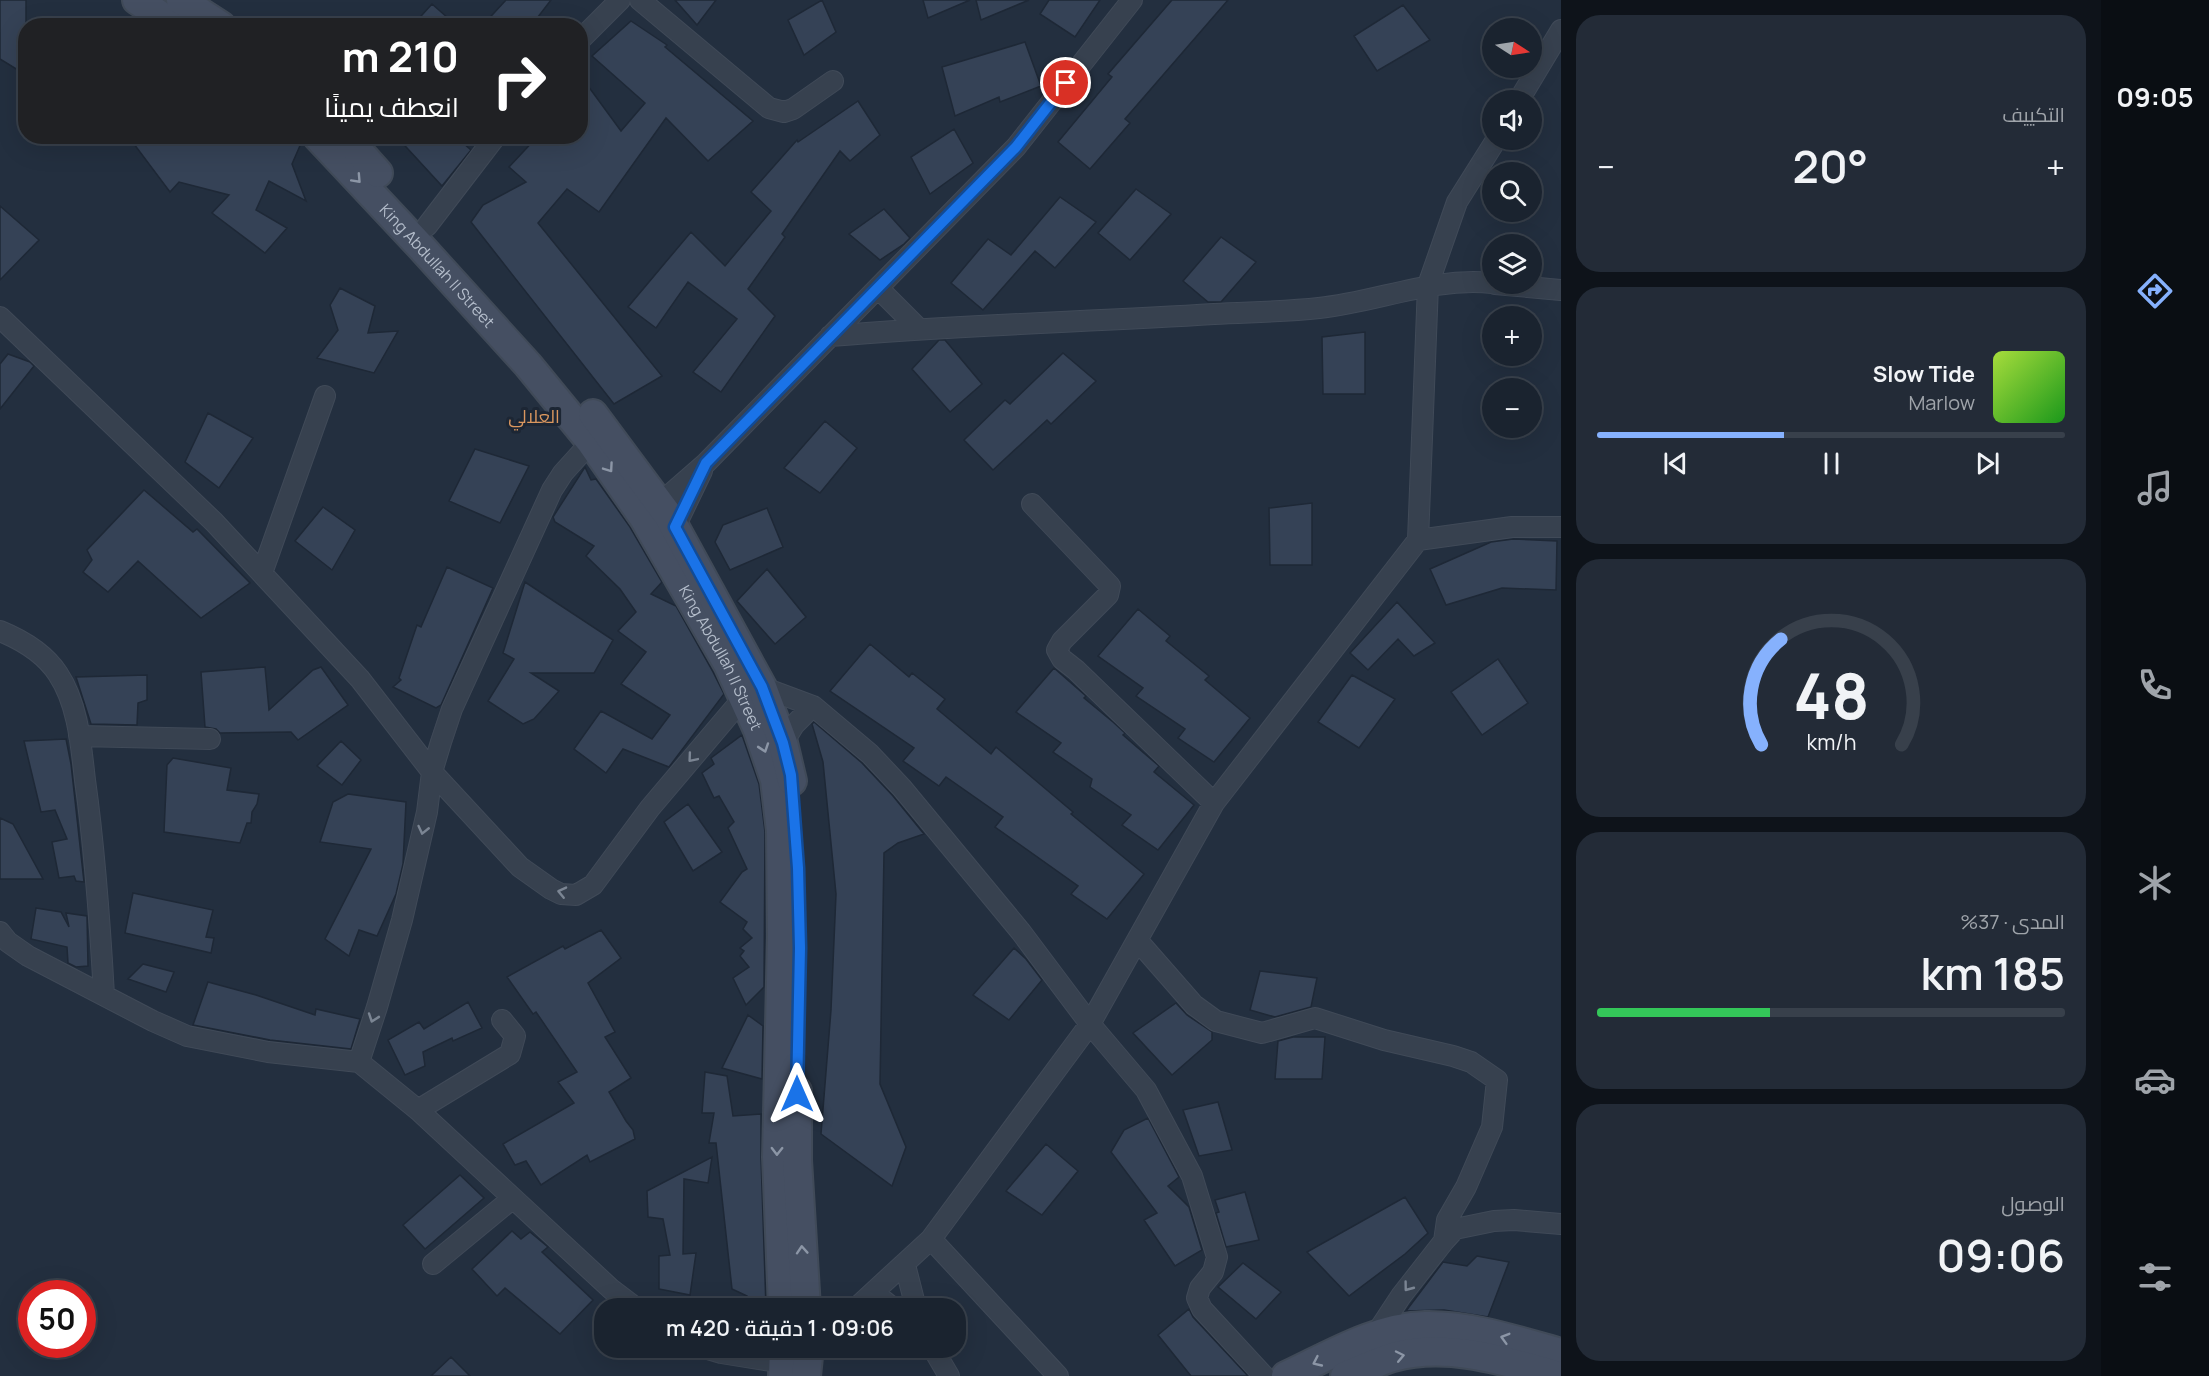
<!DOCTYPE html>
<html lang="ar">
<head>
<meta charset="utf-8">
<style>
  body { margin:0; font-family:Manrope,Cairo,sans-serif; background:#232b37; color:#f1f3f6; direction:rtl; height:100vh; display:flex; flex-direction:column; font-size:22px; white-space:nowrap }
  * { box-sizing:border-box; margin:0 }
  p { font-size:20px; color:#9fa4aa }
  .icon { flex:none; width:33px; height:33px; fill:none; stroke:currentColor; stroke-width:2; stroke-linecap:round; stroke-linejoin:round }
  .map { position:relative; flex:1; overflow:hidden; direction:ltr }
  .side { display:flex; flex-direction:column; gap:15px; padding:15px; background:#0e131a; width:540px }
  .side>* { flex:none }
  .banner { position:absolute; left:18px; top:18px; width:570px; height:126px; border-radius:24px; box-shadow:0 6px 24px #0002,0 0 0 2px #38404b; direction:rtl; background:#202124; color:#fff; overflow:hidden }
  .needle { width:39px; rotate:102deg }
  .buttons { position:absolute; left:1482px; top:18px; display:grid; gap:12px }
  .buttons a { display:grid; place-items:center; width:60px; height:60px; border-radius:50%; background:#1a232f; box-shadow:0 6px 24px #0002,0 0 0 2px #38404b; font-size:30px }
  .speed { position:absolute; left:18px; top:1280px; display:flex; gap:12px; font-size:30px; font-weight:700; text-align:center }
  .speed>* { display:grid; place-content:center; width:78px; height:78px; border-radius:50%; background:#1a232f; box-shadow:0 6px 24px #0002,0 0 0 2px #38404b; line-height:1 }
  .speed .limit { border:9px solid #d22; background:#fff; color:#111 }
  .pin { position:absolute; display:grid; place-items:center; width:51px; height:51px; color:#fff; margin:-26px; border:3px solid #fff; border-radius:50%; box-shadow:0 2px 6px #0007 }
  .me { position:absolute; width:66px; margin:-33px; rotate:0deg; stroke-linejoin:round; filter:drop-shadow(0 0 4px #0008) }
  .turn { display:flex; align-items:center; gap:21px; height:126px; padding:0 30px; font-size:27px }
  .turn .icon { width:78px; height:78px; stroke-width:2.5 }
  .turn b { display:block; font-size:42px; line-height:51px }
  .big { font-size:45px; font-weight:600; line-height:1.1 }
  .side .widget { flex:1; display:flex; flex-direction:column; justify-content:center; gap:9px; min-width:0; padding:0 21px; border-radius:24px; background:#232b37 }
  .side .dial { align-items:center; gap:0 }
  .dial svg { height:156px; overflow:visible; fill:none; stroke:#38404b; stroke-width:7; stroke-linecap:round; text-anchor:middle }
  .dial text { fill:#f1f3f6; stroke:none }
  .song { display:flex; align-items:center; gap:18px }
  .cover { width:72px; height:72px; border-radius:9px; background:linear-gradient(135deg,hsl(80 70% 55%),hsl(120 70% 35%)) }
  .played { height:6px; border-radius:3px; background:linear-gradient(90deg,#86b1fd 40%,#38404b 40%) }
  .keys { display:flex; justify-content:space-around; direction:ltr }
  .heat { display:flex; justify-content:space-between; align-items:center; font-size:33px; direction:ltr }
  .charge { height:9px; border-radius:4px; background:linear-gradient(90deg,#34c759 37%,#38404b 0) }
  .trip { position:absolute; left:594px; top:1298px; width:372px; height:60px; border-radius:24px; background:#1a232f; box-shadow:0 6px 24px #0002,0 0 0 2px #38404b; font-weight:600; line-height:60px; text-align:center; direction:rtl }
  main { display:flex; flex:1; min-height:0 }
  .menu { display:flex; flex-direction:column; width:108px; justify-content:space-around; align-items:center; background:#0a0e13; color:#9fa4aa }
  .menu .icon { width:42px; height:42px }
  .menu .on { color:#86b1fd }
  .menu b { font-size:27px; color:#f1f3f6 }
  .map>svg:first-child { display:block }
  .building { fill:#354256; stroke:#1e2836; stroke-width:1.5 }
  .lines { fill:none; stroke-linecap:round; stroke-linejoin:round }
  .street-casing { stroke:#404a58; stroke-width:22 }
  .secondary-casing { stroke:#404a58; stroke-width:32 }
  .street { stroke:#37414f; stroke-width:20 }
  .secondary { stroke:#454f62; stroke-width:28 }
  .oneway { stroke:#8c96a6 }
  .oneway2 { stroke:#7b8593 }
  .route-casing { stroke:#114b97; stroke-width:15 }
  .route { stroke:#1a73e8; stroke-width:10 }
  .labels { text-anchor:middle; stroke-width:6; stroke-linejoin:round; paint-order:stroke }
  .street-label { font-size:16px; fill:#b3bcca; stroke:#1c2634 }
  .neighbourhood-label { font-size:18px; fill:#da975f; stroke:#1c2634 }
</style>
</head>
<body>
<main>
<nav class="menu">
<b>09:05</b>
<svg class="icon on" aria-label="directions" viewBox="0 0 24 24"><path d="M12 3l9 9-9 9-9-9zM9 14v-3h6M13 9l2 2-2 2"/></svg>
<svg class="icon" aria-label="music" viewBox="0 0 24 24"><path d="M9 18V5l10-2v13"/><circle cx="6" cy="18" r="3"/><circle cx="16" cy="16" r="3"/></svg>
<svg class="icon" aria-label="phone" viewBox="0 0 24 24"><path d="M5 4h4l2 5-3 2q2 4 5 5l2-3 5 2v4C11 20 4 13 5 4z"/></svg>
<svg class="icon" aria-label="climate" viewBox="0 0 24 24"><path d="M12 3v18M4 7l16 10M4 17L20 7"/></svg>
<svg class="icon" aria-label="car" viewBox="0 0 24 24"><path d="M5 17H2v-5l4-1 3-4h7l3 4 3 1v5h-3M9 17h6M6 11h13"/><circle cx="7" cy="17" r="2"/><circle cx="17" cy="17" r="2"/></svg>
<svg class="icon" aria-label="filters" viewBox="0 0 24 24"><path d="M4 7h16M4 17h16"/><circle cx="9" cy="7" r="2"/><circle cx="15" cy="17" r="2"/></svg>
</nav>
<section class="side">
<div class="widget"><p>التكييف</p>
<div class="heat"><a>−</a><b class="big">20°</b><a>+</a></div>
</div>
<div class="widget">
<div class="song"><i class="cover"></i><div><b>Slow Tide</b><p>Marlow</p></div></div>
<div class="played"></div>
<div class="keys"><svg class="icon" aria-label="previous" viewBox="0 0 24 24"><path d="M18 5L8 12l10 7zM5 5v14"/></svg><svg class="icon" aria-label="pause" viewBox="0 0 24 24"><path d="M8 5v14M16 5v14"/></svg><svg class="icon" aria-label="next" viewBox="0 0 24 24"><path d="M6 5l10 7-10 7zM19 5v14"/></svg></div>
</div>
<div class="widget dial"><svg viewBox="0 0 100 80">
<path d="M14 69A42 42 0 1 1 86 69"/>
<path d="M14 69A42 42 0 0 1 24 15" stroke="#86b1fd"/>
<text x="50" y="56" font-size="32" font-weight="700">48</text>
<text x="50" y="72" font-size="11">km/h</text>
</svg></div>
<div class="widget"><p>المدى · 37%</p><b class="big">185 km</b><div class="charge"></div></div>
<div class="widget"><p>الوصول</p><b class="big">09:06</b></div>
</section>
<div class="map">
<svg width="1561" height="1376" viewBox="0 0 1561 1376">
  <rect width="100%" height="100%" fill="#232f3f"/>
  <path class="building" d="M 0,0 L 26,0 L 26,75 L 0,59 Z
    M 506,0 L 551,0 L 531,26 L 482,26 Z
    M 675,0 L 716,0 L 697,25 Z
    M 822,0 L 836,32 L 804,55 L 788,20 Z
    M 923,0 L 970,0 L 928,18 Z
    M 976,0 L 1029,0 L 981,20 Z
    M 1049,0 L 1100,0 L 1075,37 L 1040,14 Z
    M 1172,0 L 1228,0 L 1125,119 L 1130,123 L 1090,169 L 1058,142 L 1112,77 L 1108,74 Z
    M 432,4 L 457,26 L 412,26 Z
    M 1403,5 L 1430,40 L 1377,71 L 1354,36 Z
    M 631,21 L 667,45 L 665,47 L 753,121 L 708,161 L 666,118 L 599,212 L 567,189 L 538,223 L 662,376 L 614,404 L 471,222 L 483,205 L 526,182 L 509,167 L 538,136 L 580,136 L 580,75 L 621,131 L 645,103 L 592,56 Z
    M 1025,42 L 1041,86 L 1000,102 L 999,97 L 955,116 L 942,67 Z
    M 858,101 L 880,135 L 850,161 L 840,151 L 782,234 L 785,237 L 748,289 L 775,316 L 721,392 L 693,372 L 737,319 L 688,282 L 656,328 L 628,307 L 691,232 L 725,266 L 771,211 L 751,192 L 797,140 L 798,142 Z
    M 954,129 L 973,163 L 930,194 L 911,157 Z
    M 128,136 L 205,136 L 215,143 L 219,136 L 301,136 L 302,141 L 292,164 L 306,201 L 269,181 L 256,210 L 287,228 L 265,253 L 212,213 L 229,195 L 179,182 L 170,192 Z
    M 396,136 L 455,136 L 471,150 L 442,186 Z
    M 1136,189 L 1171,214 L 1130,260 L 1098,233 Z
    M 1060,197 L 1096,222 L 1055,268 L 1035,251 L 983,310 L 951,283 L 988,239 L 1011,255 Z
    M 0,206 L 39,240 L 0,280 Z
    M 884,209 L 910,238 L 904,244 L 880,260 L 849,234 Z
    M 1221,237 L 1256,262 L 1221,302 L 1208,302 L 1183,281 Z
    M 340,288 L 375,306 L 368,333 L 398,331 L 374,373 L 317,358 L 338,330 L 330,305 Z
    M 1365,332 L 1365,394 L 1323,394 L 1322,337 Z
    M 939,340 L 945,340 L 982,384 L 950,412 L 912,369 Z
    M 1063,353 L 1096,381 L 1051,424 L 1047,420 L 993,470 L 964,440 L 1005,400 L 1010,404 Z
    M 8,354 L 30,362 L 34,366 L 0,409 L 0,364 Z
    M 208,413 L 253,438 L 219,488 L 185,462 Z
    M 825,421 L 857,448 L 820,493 L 784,468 Z
    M 475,449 L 529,466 L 500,523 L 449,501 Z
    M 585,467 L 591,480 L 596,479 L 630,527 L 662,582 L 651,594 L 676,606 L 713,672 L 724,694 L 669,767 L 623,749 L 606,773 L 574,749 L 601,711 L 652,739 L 670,715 L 621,684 L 646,652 L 618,631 L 636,612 L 620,589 L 586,556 L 594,546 L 555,522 L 553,517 Z
    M 144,490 L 193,532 L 197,529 L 250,583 L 201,618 L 138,561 L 108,592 L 83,572 L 92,560 L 87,550 Z
    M 1312,503 L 1312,565 L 1270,565 L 1269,508 Z
    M 323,507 L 355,530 L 332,570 L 295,541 Z
    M 767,508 L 783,547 L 730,570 L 715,542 L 723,525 Z
    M 1513,539 L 1557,541 L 1556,590 L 1502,588 L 1446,605 L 1430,569 L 1491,542 Z
    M 447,567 L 493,588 L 441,705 L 436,708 L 393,687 L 401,680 L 399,678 L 417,625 L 421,627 Z
    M 767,569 L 806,617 L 775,644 L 737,601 Z
    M 525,582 L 613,640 L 594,673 L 531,673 L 559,691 L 534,719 L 523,724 L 488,701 L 514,659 L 503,653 Z
    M 1397,602 L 1435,643 L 1414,656 L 1398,639 L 1368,670 L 1350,653 Z
    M 1138,609 L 1170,636 L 1166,641 L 1209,676 L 1205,680 L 1250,718 L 1214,762 L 1178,738 L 1185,729 L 1136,696 L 1143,688 L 1098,656 Z
    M 870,644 L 909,677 L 912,673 L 945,699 L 937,709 L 991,754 L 996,747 L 1073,812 L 1071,814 L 1144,874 L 1107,919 L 1071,894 L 1078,886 L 995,827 L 1003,817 L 946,777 L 939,786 L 903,761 L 914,748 L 830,691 Z
    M 1498,659 L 1528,703 L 1482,735 L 1451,692 Z
    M 265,667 L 269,710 L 313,670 L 321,667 L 348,705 L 298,740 L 291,732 L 220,733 L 216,729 L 205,727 L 201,672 Z
    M 1054,668 L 1086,696 L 1084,698 L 1113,722 L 1125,733 L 1123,735 L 1159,766 L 1154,772 L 1194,805 L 1158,850 L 1122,825 L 1131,815 L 1090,787 L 1092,779 L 1053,752 L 1061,743 L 1016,712 Z
    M 147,675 L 147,700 L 138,703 L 137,725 L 91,724 L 76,677 Z
    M 1352,675 L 1395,699 L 1359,748 L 1318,722 Z
    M 814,722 L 862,763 L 893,796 L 924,834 L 898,843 L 884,853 L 880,1084 L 906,1147 L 892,1186 L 821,1134 L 831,1010 L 836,894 L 823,762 L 812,724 Z
    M 742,735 L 759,784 L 765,832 L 764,987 L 746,1005 L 733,978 L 749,967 L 740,956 L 744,951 L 740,948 L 752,938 L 743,929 L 747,922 L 720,902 L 742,872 L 747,869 L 728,828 L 734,822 L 719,796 L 714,798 L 702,773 L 714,764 L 711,758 Z
    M 66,739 L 71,764 L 84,882 L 76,881 L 74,876 L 59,878 L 52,842 L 67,839 L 55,810 L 41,812 L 24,741 Z
    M 341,741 L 361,760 L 342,785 L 317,766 Z
    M 173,758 L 231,768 L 227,790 L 259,794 L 257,804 L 252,812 L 251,823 L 247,823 L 240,843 L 164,832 L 167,765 Z
    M 348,794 L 406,802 L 403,864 L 396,894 L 377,936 L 359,930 L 349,956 L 325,939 L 371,849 L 320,842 L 333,802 Z
    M 688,804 L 722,852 L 693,871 L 664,822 Z
    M 0,818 L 13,824 L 43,879 L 0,879 Z
    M 133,893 L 213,910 L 206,937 L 214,938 L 211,953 L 125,933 Z
    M 36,908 L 61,912 L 69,927 L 66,913 L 87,916 L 88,966 L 76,967 L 68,963 L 67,947 L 31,939 Z
    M 601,930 L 621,958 L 588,983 L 615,1032 L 605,1037 L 631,1078 L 609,1092 L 626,1121 L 633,1130 L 635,1139 L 590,1162 L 587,1155 L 541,1185 L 526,1161 L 515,1165 L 503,1144 L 574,1103 L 558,1082 L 577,1072 L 536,1012 L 533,1014 L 507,977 L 563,946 L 565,949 Z
    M 1014,948 L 1026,959 L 1042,980 L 1009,1020 L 973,995 Z
    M 143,964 L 174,972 L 166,992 L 128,979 Z
    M 1260,971 L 1317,978 L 1311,1007 L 1275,1017 L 1250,1010 Z
    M 208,982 L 256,995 L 315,1015 L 316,1009 L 360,1019 L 351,1049 L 270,1040 L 193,1025 Z
    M 468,1002 L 482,1028 L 453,1041 L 452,1038 L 423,1052 L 425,1066 L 405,1075 L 388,1040 L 419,1022 L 424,1029 Z
    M 1176,1003 L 1187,1015 L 1212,1032 L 1212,1040 L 1172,1075 L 1133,1033 Z
    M 748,1015 L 763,1026 L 762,1079 L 722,1068 Z
    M 1293,1037 L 1325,1037 L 1322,1079 L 1275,1079 L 1278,1041 Z
    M 705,1072 L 727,1076 L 733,1116 L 761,1114 L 761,1158 L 766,1308 L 746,1308 L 747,1296 L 732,1289 L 716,1143 L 709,1143 L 714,1113 L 702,1113 Z
    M 1218,1102 L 1232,1150 L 1199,1156 L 1183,1110 Z
    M 1148,1118 L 1179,1177 L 1168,1186 L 1189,1207 L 1202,1250 L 1175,1266 L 1144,1220 L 1157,1213 L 1111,1152 L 1124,1130 Z
    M 1046,1144 L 1078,1171 L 1042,1215 L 1006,1191 Z
    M 712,1157 L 708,1183 L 684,1179 L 683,1254 L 696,1253 L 690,1295 L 659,1289 L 659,1256 L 670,1255 L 663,1219 L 648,1217 L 647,1191 Z
    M 460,1175 L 484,1198 L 425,1249 L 403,1225 Z
    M 1245,1192 L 1259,1240 L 1226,1247 L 1216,1213 L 1219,1212 L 1215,1200 Z
    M 1405,1197 L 1428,1233 L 1405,1254 L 1349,1296 L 1307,1252 Z
    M 512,1231 L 521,1239 L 530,1232 L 548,1247 L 542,1252 L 593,1300 L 560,1334 L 505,1288 L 497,1296 L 472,1269 Z
    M 1477,1256 L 1509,1262 L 1488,1317 L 1444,1310 L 1406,1311 L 1443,1262 L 1467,1266 Z
    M 1243,1263 L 1281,1292 L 1256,1319 L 1218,1287 Z
    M 1189,1309 L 1193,1317 L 1248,1376 L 1191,1376 L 1158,1335 Z
    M 451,1357 L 470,1376 L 431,1376 Z"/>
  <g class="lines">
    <g class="street-casing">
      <path id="street" d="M 640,0 L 769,108 L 784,112 L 793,109 L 833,81
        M 580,40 L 620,0
        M 1519,100 L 1561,30
        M 427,226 L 496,136
        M 1495,284 L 1561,290
        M 878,288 L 918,328
        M 0,317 L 214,522 L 360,679 L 432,772 L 520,867 L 551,889 L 561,894 L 576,895 L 593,885 L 650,808 L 744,697 L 762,687 L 813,706 L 870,754 L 902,788 L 1021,932 L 1090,1024 L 1146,1090 L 1192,1176 L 1217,1257 L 1213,1272 L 1200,1288 L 1197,1298 L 1202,1309 L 1264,1376
        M 830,336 C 958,325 1086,322 1214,314 C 1249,312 1284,312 1319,308 C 1378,302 1431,277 1492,283
        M 1032,504 L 1110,586 L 1108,595 L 1062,641 L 1057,650 L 1062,659 L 1076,670 L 1214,803
        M 651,511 L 706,463 L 1016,147 L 1132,0
        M 669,535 L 675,527 L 702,471
        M 1418,540 L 1428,285 L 1457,202 L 1496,140
        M 262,573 L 325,396
        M 0,631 C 22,640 45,654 58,674 C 78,704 81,745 85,780 C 95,851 100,923 104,995
        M 79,736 L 210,739
        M 783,743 L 794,725 L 813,706
        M 0,932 L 8,942 L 28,956 L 153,1021 L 187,1036 L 268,1052 L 359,1062 L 418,1110 L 611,1289 L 636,1308
        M 1138,941 L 1194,1005 L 1216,1021 L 1262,1033 L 1315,1018 L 1384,1040 L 1453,1056 L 1471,1062 L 1497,1080 L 1492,1127 L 1466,1187 L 1447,1220 L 1444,1241
        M 359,1062 L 377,1007 L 402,920 L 427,812 L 432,772 L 441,742 L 452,709 L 552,490 L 563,473 L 591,442
        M 418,1110 L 510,1054 L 515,1036 L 502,1020
        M 931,1239 L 1058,1376
        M 433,1264 L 513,1198
        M 905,1265 L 916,1308
        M 874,1293 L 893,1308
        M 856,1308 L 931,1239 L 1090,1024 L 1214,803 L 1418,540 L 1512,527 L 1561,527
        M 1374,1337 L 1401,1296 L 1444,1241 L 1455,1229 L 1494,1221 L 1514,1220 L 1561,1224
        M 701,1347 L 721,1353 L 784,1363
        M 932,1347 L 949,1376"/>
    </g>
    <g class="secondary-casing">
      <g id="secondary">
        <path d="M 137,0 L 176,26"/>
        <path d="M 181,0 L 221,26"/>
        <path id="s1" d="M 317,136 L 421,247 L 528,365 L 591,442 L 644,518 L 689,596 L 728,664 L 758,730 L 775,780 L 781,831 L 782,937 L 777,1157 L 783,1308"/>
        <path d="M 345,136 L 378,173"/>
        <path d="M 593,414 L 668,515 L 762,687 L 783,743 L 792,781"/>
        <path d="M 797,1091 L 797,1160 L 806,1308"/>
        <path d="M 783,1376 L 784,1347"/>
        <path d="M 806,1376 L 809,1347"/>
        <path d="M 1286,1376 C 1329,1356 1376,1327 1425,1326 C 1471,1325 1517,1341 1561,1353"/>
        <path d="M 1345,1376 C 1361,1370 1377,1362 1393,1357 C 1448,1342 1505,1361 1559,1376"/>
      </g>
    </g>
    <use href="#street" class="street"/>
    <use href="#secondary" class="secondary"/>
  </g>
  <defs><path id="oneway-chevron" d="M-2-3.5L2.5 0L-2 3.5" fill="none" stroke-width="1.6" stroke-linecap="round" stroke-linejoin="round" transform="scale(1.5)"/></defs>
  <g class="oneway">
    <use href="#oneway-chevron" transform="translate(357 179) rotate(47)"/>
    <use href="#oneway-chevron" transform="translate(609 468) rotate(55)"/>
    <use href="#oneway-chevron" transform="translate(764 748) rotate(71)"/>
    <use href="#oneway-chevron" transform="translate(777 1151) rotate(91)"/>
    <use href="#oneway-chevron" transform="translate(802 1250) rotate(-94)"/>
    <use href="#oneway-chevron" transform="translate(1505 1338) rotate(-164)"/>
    <use href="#oneway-chevron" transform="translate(1400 1356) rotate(-12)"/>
    <use href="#oneway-chevron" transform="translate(1317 1362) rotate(155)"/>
  </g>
  <g class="oneway2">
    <use href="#oneway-chevron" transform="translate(692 758) rotate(130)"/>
    <use href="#oneway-chevron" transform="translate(423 830) rotate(103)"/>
    <use href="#oneway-chevron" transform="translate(562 892) rotate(-167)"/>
    <use href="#oneway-chevron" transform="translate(373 1018) rotate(109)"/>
    <use href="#oneway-chevron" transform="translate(1408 1287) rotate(127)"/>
  </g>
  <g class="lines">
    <g class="route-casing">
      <path id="route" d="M 797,1094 L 800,948 L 798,868 L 791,775 L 783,743 L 762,687 L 675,527 L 706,463 L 1016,147 L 1066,83"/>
    </g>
    <use href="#route" class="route"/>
  </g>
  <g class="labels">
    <g class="street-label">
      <text dy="6" stroke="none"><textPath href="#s1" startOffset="177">King Abdullah II Street</textPath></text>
      <text dy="6" stroke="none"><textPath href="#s1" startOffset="663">King Abdullah II Street</textPath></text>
    </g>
    <g class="neighbourhood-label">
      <text x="534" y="423">العلالي</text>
    </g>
  </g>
</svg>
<div class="buttons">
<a><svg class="needle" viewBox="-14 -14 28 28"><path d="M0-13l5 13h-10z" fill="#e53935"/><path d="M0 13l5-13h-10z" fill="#9fa4aa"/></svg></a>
<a><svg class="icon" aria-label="sound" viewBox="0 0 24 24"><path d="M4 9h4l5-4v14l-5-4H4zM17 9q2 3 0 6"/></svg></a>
<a><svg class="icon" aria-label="search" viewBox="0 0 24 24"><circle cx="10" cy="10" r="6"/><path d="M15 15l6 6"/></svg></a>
<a><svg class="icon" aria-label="layers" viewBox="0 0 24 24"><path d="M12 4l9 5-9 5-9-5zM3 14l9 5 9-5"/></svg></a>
<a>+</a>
<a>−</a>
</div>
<div class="speed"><div class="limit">50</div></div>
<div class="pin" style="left:1066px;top:83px;background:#d93025"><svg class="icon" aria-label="arrive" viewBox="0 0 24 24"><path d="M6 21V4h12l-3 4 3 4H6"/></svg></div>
<svg class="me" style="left:797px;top:1094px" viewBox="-20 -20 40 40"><path d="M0-17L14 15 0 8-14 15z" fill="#1a73e8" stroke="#fff" stroke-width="4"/></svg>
<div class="trip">09:06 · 1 دقيقة · 420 m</div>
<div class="banner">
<div class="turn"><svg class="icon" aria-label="right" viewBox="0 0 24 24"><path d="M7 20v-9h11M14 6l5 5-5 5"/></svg><div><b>210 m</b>انعطف يمينًا</div></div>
</div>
</div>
</main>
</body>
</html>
